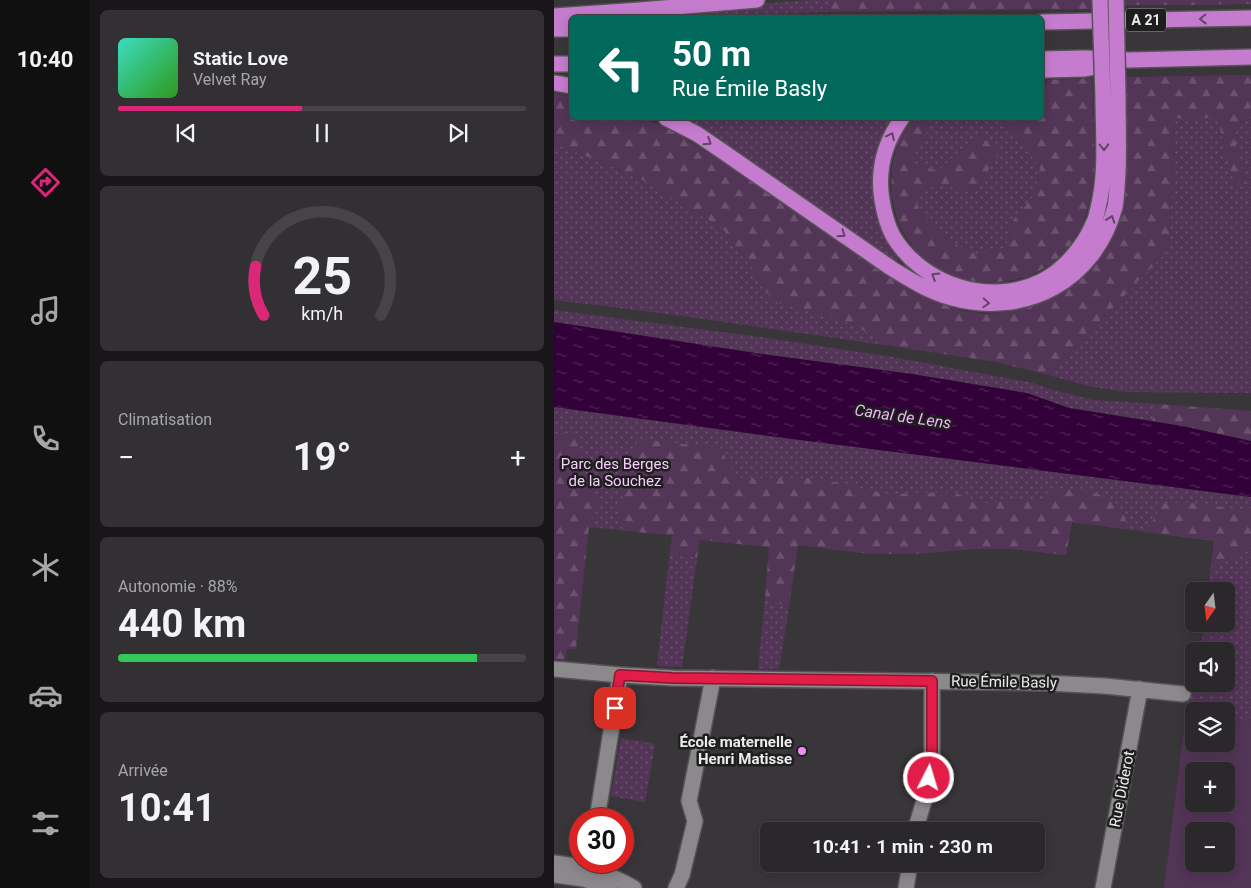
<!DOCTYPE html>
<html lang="fr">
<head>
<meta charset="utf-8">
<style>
  body { margin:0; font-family:Roboto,sans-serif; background:#333033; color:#f1f3f6; height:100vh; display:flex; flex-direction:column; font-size:19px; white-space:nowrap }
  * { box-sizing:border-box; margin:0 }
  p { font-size:16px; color:#a6a6a9 }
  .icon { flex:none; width:28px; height:28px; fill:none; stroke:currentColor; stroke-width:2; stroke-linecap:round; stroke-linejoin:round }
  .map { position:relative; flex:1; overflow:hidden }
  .panel { display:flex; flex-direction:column; gap:10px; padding:10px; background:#181618; width:464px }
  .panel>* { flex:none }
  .hud { position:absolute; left:15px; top:15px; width:475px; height:105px; border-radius:8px; box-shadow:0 2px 12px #0003,0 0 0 1px #474447; background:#00695c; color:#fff; overflow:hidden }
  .needle { width:32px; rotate:194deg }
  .controls { position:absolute; left:631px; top:582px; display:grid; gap:10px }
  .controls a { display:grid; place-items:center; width:50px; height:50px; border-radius:8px; background:#2b282b; box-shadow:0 2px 12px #0003,0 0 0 1px #474447; font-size:25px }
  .speed { position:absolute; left:15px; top:808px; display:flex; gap:10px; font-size:25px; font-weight:700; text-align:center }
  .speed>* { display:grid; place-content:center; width:65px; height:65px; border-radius:50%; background:#2b282b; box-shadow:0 2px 12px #0003,0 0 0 1px #474447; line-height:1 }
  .speed .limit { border:8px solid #d22; background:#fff; color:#111 }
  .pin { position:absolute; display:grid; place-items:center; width:42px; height:42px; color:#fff; margin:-21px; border-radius:10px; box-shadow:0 2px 8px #0006 }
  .me { position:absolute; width:55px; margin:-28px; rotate:5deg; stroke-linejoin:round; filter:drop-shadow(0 0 4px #0008) }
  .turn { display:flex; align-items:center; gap:18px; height:105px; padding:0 20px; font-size:22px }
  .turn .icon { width:65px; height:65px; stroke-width:2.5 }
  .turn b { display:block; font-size:35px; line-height:42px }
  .big { font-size:38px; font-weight:700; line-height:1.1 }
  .panel .widget { flex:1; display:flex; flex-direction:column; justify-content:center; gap:8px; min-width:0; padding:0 18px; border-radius:8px; background:#333033 }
  .panel .dial { align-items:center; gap:0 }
  .dial svg { height:130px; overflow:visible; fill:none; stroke:#474447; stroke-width:7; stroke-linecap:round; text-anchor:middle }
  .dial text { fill:#f1f3f6; stroke:none }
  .song { display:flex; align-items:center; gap:15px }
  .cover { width:60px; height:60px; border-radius:8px; background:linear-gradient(135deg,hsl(170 70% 55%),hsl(110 70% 35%)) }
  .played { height:5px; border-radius:2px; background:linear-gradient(90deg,#db2777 45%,#474447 45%) }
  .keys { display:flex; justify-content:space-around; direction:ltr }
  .heat { display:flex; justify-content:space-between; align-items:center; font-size:28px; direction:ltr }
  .charge { height:8px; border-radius:4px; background:linear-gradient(90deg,#34c759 88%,#474447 0) }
  .trip { position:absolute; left:206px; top:822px; width:285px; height:50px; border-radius:8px; background:#2b282b; box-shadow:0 2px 12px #0003,0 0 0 1px #474447; font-weight:700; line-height:50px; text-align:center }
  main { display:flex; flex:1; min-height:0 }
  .tab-bar { display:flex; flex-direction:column; width:90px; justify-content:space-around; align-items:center; background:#111011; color:#a6a6a9 }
  .tab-bar .icon { width:35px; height:35px }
  .tab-bar .selected { color:#db2777 }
  .tab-bar b { font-size:22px; color:#f1f3f6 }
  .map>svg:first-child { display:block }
  .green { fill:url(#green-dots) }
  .forest { fill:url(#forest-firs) }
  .pitch { fill:#533557; fill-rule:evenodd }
  .water { fill:url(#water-ripples) }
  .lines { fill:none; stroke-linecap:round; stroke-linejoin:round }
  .minor-casing { stroke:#555356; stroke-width:18 }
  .highway-casing { stroke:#555356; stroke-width:18 }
  .minor { stroke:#8c898d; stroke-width:15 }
  .highway { stroke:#c67cce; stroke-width:15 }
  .highway-bridge-casing { stroke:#555356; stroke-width:18; stroke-linecap:butt }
  .highway-bridge { stroke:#c67cce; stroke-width:15 }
  .oneway { stroke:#624465 }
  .route-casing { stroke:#92132f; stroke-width:12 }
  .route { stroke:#e11d48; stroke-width:9 }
  .poi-dot { fill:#ed8cf9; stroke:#1f1e1f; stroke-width:2 }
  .labels { text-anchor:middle; stroke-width:5; stroke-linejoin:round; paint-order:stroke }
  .shield { fill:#1f1e1f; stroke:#afaeb0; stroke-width:1 }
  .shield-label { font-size:14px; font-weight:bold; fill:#edebee }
  .park-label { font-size:15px; fill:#f8cbfd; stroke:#1f1e1f }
  .street-label { font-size:15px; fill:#edebee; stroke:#1f1e1f }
  .poi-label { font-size:15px; font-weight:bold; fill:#edebee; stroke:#1f1e1f; text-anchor:end }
  .water-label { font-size:16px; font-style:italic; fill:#efb4f5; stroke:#1f1e1f }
</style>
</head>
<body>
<main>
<nav class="tab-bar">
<b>10:40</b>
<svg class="icon selected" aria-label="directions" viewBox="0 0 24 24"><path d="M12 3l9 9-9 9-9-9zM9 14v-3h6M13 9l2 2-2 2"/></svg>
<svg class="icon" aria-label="music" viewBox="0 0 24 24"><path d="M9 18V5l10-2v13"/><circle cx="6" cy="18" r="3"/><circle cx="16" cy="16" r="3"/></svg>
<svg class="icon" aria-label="phone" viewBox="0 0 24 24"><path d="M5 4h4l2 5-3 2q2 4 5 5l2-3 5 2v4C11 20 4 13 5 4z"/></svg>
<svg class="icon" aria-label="climate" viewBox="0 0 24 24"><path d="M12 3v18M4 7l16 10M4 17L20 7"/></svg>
<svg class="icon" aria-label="car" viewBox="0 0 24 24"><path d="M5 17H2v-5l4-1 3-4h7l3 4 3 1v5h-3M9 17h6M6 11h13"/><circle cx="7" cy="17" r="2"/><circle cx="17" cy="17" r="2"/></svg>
<svg class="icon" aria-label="filters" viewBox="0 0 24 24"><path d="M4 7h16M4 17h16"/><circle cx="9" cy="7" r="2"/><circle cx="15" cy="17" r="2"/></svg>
</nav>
<section class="panel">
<div class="widget">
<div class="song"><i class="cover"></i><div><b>Static Love</b><p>Velvet Ray</p></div></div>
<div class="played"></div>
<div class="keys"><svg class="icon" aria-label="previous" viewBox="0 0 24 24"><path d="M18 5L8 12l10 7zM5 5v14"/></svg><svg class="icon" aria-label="pause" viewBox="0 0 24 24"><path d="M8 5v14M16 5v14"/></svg><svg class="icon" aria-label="next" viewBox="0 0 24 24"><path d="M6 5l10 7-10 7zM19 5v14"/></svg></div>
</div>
<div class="widget dial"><svg viewBox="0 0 100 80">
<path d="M14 69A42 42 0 1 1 86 69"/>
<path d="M14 69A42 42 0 0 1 9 39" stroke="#db2777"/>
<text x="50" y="56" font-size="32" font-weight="700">25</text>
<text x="50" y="72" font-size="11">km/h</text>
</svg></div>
<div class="widget"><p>Climatisation</p>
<div class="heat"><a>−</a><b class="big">19°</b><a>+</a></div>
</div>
<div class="widget"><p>Autonomie · 88%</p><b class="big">440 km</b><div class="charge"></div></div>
<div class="widget"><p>Arrivée</p><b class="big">10:41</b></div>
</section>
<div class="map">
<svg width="698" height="888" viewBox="0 0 698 888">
  <defs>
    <pattern id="green-dots" width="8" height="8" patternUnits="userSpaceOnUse" patternTransform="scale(1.25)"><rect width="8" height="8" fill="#533557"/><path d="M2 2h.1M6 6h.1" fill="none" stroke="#6c526f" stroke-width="1.8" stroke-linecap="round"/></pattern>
    <pattern id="forest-firs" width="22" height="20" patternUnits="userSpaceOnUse" patternTransform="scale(1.25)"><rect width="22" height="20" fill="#533557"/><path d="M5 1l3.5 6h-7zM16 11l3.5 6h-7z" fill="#6c526f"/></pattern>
    <pattern id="water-ripples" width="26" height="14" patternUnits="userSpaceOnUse" patternTransform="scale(1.25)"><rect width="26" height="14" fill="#330139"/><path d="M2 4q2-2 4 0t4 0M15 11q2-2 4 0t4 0" fill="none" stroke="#512656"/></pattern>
  </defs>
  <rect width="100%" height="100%" fill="#393639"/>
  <path class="green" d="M 255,0 L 277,0 L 274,12 L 154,15 L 141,14 L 141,9 Z
    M 697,107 L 697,393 L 573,392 L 539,387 L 494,375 L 615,249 L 621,118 L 663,118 L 682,188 L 692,185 L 680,135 Z
    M 121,118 L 340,118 L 325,150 L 347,256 L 341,264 Z
    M 378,118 L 449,118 L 448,120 L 486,167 L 481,195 L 459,220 L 452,248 L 422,254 L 398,243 L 371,221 L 359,195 L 381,185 L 420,190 L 445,155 L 426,133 L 384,171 L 355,162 L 380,120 Z
    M 0,144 L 7,146 L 85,178 L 168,228 L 199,269 L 219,301 L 296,323 L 337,346 L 122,315 L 0,300 Z
    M 0,310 L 213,338 L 338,357 L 479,383 L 499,390 L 539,400 L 604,404 L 598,421 L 515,408 L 473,393 L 358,374 L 208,354 L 0,322 Z
    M 0,407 L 246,440 L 697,497 L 697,722 L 673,719 L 672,711 L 640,711 L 640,714 L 632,713 L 635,686 L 666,690 L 667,684 L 672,684 L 672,650 L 647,646 L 650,624 L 672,624 L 672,591 L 654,591 L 660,541 L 518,522 L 512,555 L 459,549 L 420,549 L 358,554 L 317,554 L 244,545 L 216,547 L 145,540 L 118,535 L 35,527 L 0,528 Z
    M 116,551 L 143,558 L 128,667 L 103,666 Z
    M 211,598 L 235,607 L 225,669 L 204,669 Z
    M 67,738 L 101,744 L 91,802 L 57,796 Z"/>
  <path class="forest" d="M 277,0 L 537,0 L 537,9 L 274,12 Z
    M 568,0 L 697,0 L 698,4 L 644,5 L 569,5 Z
    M 697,75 L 697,107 L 680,135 L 692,185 L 682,189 L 663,118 L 621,118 L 615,249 L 494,375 L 442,362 L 337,346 L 296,323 L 219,301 L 199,269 L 168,228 L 85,178 L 7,146 L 0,144 L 0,93 L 17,96 L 18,118 L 86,118 L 114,128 L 172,164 L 331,275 L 373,298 L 408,311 L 434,314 L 474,308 L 514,289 L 541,263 L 558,232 L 570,77 Z
    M 538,78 L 541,164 L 537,198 L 528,226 L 515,247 L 498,264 L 473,277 L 440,283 L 412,280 L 387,271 L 362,252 L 345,225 L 337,194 L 338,165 L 345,140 L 356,123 L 361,118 L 378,118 L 380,120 L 356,162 L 384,171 L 426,133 L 445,155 L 420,190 L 381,185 L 359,195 L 371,221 L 398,243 L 422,254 L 452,248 L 459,220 L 481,195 L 486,167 L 448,120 L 449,118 L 488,118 L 488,95 L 493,80 Z
    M 604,404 L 697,411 L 697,441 L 628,426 L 598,421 Z
    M 10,433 L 23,433 L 25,454 L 33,479 L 44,502 L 35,527 L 22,649 L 13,649 L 11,660 L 0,659 L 0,441 Z
    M 85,439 L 165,448 L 185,478 L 261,478 L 333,494 L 397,492 L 431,503 L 491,499 L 498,488 C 521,490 558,489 569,514 C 572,519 573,524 574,529 L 518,522 L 512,555 L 459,549 L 420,549 L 358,554 L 317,554 L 244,545 L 235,607 L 211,598 L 215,547 L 146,540 L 143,558 L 116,551 L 118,535 L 69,531 L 65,514 L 70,494 L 64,480 L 70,463 Z
    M 630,502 L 697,511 L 697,547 L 674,560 L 657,572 L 660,541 L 593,532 L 608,503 Z"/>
  <path class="pitch" d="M 632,713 L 640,714 L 640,744 L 672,744 L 673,719 L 697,722 L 697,888 L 610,888 ZM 672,771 L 672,804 L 640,804 L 640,771 ZM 640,831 L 672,831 L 672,864 L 640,864 Z"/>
  <path class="water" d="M 0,322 L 208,354 L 358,374 L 473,393 L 515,408 L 628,426 L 697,441 L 697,497 L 246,440 L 0,407 Z"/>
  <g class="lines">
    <g class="minor-casing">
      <path id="minor" d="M 0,669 L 66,675 L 119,678 L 493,683 L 551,686 L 629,694
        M 43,819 L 66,675
        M 361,831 L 373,791 L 378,764 L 378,681
        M 0,863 C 29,866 54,873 80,888
        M 0,875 L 30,879 L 55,888
        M 122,888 L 128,875 L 141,821 L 135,801 L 159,678
        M 352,888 L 356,864
        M 549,888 L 586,689"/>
    </g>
    <g class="highway-casing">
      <path id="highway" d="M 0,16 L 86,10 L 203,0
        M 488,22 L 698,18
        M 0,29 L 18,29
        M 488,59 L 531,58 L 575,60 L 698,57
        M 0,64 L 18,64
        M 488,70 L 531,69 L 552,65
        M 0,83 L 18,86
        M 112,118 L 143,134 L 168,151 L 337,268 C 356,280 376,292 398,298 C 472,318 541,281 561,207 C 563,196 563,184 564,173 C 565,148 564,122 564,97
        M 348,118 C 331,142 323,170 328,200 C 330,212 333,225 339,236 C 368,285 436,307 488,281 C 511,269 530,246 540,222 C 542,218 543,212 544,208 C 553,172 549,135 549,98"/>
    </g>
    <use href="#minor" class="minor"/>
    <use href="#highway" class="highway"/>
    <g class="highway-bridge-casing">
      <path id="highway-bridge" d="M 546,0 L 549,98
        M 562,0 L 564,97"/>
    </g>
    <use href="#highway-bridge" class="highway-bridge"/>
  </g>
  <defs><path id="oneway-chevron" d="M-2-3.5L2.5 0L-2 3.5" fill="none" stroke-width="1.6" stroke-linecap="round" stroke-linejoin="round" transform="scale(1.25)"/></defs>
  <g class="oneway">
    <use href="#oneway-chevron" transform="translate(649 19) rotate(179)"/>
    <use href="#oneway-chevron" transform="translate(337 136) rotate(-64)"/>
    <use href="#oneway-chevron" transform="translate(154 142) rotate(33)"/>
    <use href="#oneway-chevron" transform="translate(550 147) rotate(89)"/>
    <use href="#oneway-chevron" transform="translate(557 219) rotate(-71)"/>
    <use href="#oneway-chevron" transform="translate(288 234) rotate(35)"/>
    <use href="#oneway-chevron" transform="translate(381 276) rotate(-148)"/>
    <use href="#oneway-chevron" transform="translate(432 303) rotate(3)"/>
  </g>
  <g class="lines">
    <g class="route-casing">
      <path id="route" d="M 61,708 L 66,675 L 119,678 L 378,681 L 378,764 L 375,778"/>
    </g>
    <use href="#route" class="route"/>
  </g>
  <circle class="poi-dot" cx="248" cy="751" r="5"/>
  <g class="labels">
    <rect class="shield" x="572" y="8.5" width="40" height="23" rx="4"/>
    <g class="shield-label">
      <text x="592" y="25">A 21</text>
    </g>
    <g class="park-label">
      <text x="61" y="469">Parc des Berges<tspan x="61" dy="17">de la Souchez</tspan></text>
    </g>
    <g class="street-label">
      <text transform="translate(450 682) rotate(1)" y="5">Rue Émile Basly</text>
      <text transform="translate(568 789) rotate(-79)" y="5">Rue Diderot</text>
    </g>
    <g class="poi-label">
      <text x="238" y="747">École maternelle<tspan x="238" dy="17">Henri Matisse</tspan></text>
    </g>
    <g class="water-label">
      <text transform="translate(349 416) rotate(8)" y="6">Canal de Lens</text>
    </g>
  </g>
</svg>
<div class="controls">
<a><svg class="needle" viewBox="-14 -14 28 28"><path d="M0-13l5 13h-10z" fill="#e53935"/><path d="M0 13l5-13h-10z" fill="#a6a6a9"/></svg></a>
<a><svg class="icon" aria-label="sound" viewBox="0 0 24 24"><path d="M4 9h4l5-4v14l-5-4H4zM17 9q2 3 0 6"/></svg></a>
<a><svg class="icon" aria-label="layers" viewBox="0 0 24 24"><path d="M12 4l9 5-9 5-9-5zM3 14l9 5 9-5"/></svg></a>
<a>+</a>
<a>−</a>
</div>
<div class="speed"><div class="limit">30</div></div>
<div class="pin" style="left:61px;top:708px;background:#d93025"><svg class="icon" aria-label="arrive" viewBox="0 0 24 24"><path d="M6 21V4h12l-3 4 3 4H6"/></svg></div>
<svg class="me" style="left:375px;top:778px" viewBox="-20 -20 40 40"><circle r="17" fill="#e11d48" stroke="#fff" stroke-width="3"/><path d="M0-11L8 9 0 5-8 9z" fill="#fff"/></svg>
<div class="trip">10:41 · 1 min · 230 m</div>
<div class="hud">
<div class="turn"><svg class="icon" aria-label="left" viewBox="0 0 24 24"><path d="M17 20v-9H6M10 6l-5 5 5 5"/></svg><div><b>50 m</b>Rue Émile Basly</div></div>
</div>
</div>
</main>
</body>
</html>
